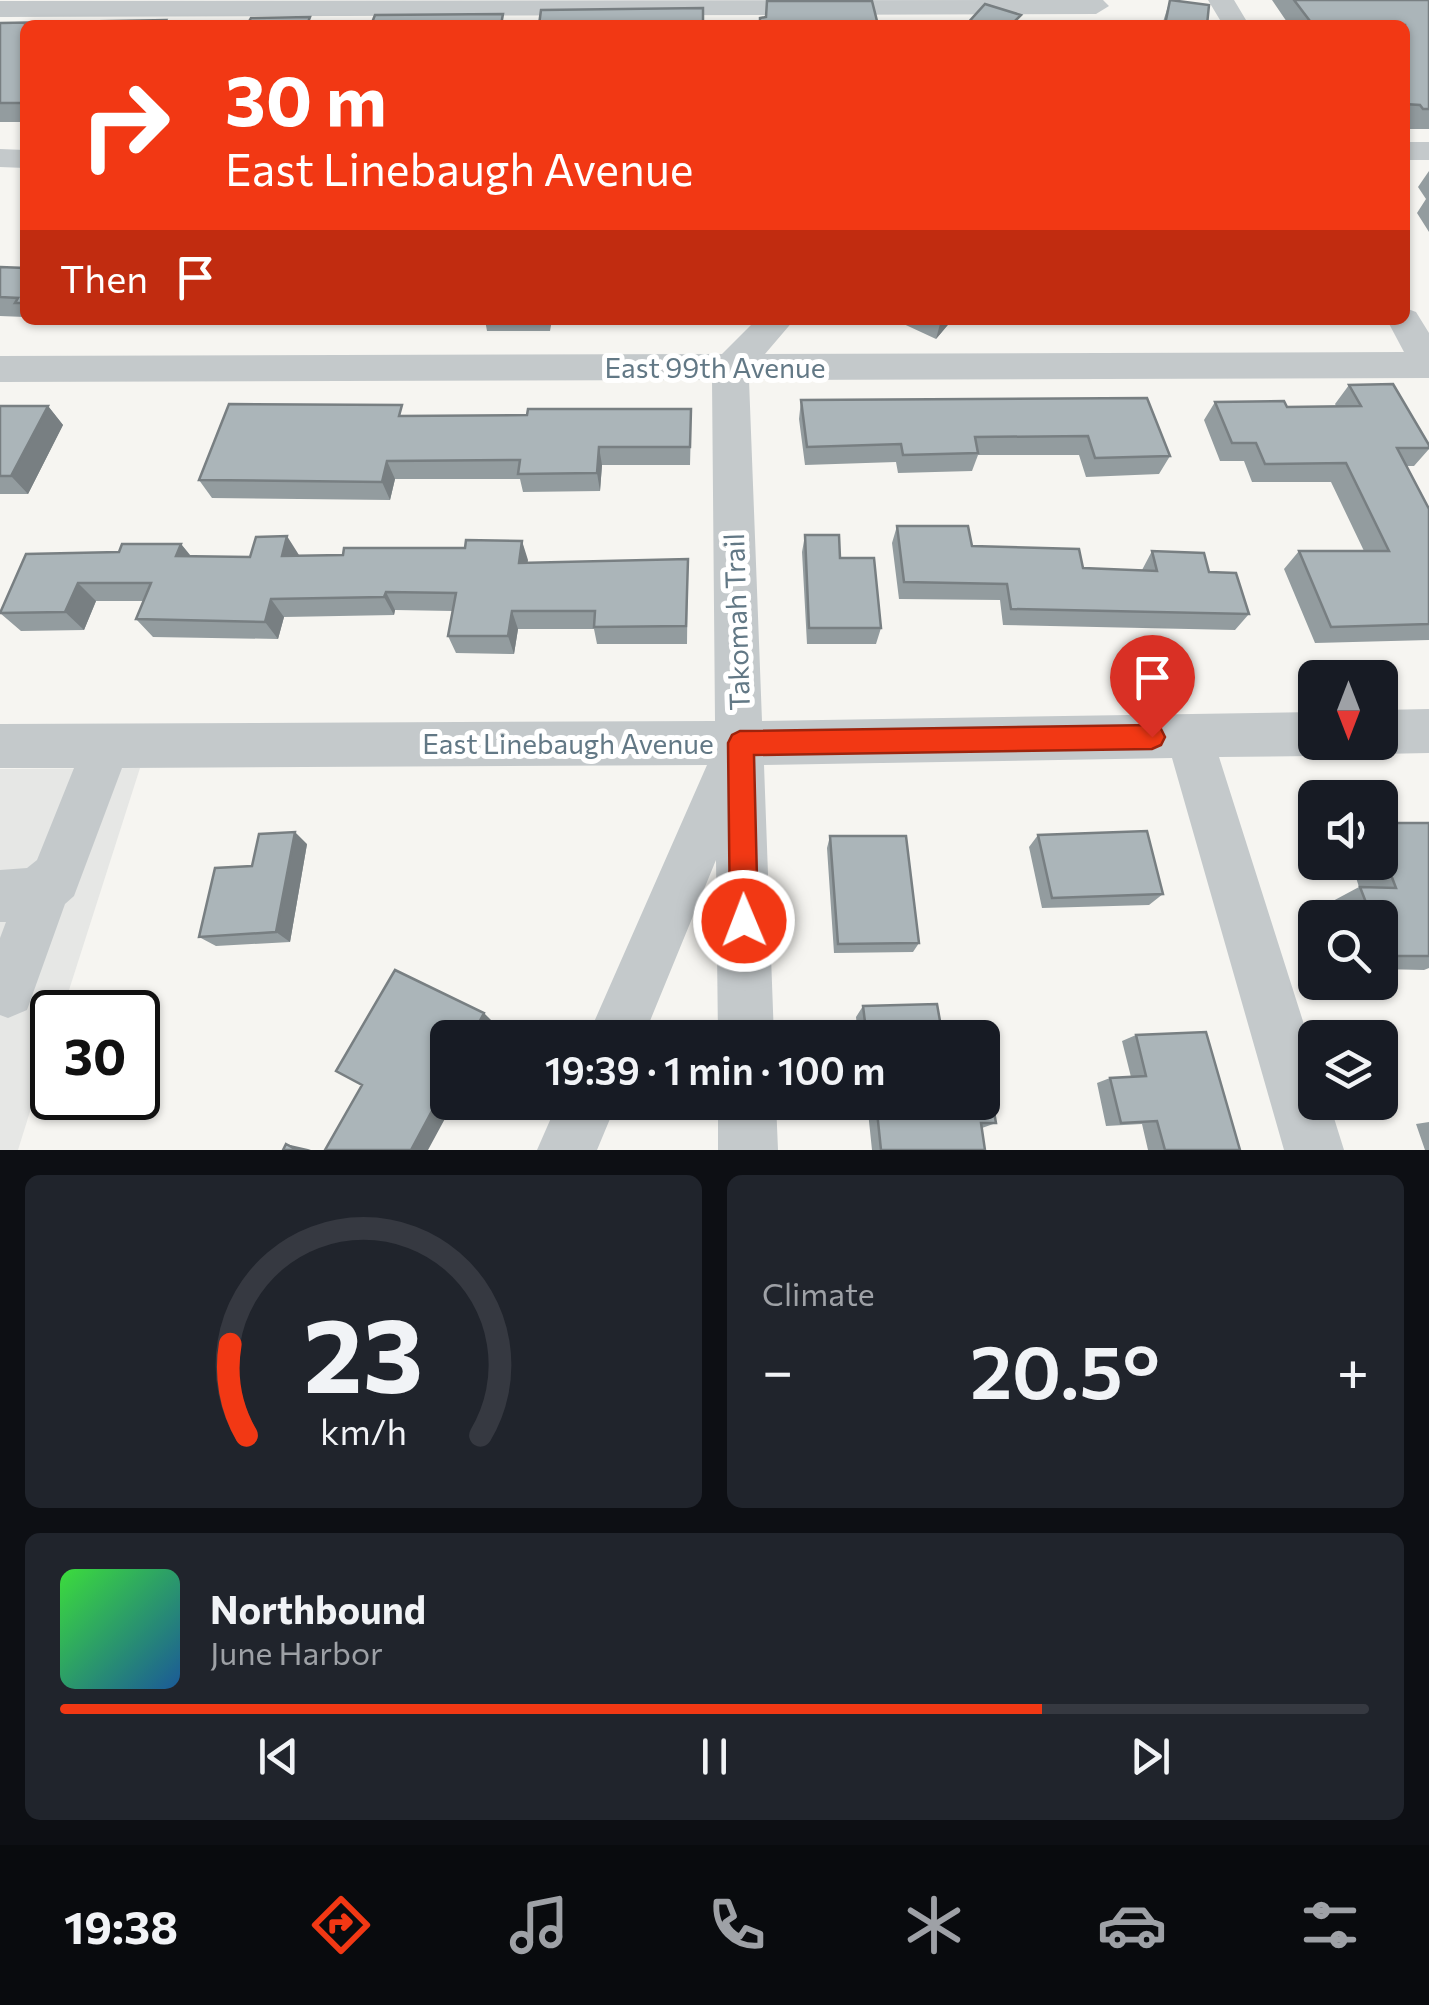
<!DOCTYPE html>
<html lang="en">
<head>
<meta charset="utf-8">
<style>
  body { margin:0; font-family:Commissioner,sans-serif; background:#20242c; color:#f1f3f6; height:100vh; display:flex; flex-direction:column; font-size:38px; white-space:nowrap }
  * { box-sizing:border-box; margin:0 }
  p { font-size:32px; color:#9ea1a6 }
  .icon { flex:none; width:55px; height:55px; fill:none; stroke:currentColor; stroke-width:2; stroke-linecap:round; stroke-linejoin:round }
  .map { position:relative; height:1150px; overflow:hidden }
  .details { display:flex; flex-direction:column; gap:25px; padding:25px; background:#0d0f14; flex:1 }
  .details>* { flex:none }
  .top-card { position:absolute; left:20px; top:20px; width:1390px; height:305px; border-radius:15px; box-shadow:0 2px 8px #0004; background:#f23814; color:#fff; overflow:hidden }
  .needle { width:65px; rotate:180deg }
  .fabs { position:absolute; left:1298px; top:660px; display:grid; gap:20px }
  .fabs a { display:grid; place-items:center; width:100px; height:100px; border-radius:15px; background:#171b24; box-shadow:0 2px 8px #0004; font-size:50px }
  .speed { position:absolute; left:30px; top:990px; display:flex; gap:20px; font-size:50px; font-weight:700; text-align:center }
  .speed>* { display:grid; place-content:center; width:130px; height:130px; border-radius:50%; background:#171b24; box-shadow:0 2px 8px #0004; line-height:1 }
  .speed .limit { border:5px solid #111; border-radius:15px; background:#fff; color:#111 }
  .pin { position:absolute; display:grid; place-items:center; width:85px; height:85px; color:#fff; margin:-102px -42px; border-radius:50% 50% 50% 0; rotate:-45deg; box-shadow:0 0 10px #0007 }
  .pin .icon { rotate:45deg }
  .me { position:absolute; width:110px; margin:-55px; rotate:359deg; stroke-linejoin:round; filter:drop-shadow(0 0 8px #0008) }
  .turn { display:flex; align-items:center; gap:35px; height:210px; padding:0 40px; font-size:45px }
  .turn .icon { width:130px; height:130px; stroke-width:2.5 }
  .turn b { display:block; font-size:70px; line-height:85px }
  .then { display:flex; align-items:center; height:95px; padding:0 40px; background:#0003; gap:20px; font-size:38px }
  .big { font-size:75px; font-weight:600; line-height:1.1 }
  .details .card { flex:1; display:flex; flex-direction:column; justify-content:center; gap:15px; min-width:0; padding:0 35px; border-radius:15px; background:#20242c }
  .details .dial { align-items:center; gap:0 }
  .dial svg { height:260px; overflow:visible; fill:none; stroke:#363941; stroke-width:7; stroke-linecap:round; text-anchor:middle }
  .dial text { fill:#f1f3f6; stroke:none }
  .song { display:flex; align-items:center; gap:30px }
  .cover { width:120px; height:120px; border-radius:15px; background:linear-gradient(135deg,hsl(120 70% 55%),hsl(210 70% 35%)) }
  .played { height:10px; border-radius:5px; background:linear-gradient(90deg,#f23814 75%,#363941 75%) }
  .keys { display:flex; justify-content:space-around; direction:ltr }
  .heat { display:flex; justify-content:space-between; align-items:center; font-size:55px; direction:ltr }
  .details .tiles { flex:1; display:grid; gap:25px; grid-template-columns:1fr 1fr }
  .card:last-child { grid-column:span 2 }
  .trip { position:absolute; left:430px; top:1020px; width:570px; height:100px; border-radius:15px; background:#171b24; box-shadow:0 2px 8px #0004; font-weight:600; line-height:100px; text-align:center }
  .menu { display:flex; height:160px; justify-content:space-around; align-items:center; background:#090b0e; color:#9ea1a6 }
  .menu .icon { width:70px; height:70px }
  .menu .active { color:#f23814 }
  .menu b { font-size:45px; color:#f1f3f6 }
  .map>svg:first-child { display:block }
  .built { fill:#e6e7e5 }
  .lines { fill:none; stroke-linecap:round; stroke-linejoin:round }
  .minor { fill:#c4c9cb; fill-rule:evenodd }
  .wall { fill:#939c9f }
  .shaded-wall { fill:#787f82 }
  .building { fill:#abb5b9; stroke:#787f82; stroke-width:2.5 }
  .route { fill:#f23814; stroke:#9d240d; stroke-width:2.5 }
  .labels { text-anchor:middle; stroke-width:10; stroke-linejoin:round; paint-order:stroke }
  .street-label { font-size:28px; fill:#627885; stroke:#fff }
</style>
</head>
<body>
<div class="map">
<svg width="1429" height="1150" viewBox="0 0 1429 1150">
  <rect width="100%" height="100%" fill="#f6f5f1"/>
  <path class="built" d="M 140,768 L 62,1012 L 52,1012 L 52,1041 L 18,1150 L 0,1150 L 0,769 Z"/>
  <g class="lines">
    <path class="minor" d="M 1208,0 L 1234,0 L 1249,25 L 1223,25 Z
      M 0,1 L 1103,0 L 1109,6 L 1096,14 L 0,17 Z
      M 1405,142 L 1429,142 L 1429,160 L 1405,160 Z
      M 0,149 L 25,150 L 25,168 L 0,167 Z
      M 1405,308 L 1416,312 L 1429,333 L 1429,378 L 749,380 L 762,721 L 1315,712 L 1315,742 L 1335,742 L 1332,749 L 1315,756 L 1219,757 L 1315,1059 L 1315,1102 L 1329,1102 L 1344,1150 L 1284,1150 L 1172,758 L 764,765 L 774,1038 L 718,1038 L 716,860 L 643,1038 L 587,1038 L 707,765 L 122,768 L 74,896 L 65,904 L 27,1010 L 8,1018 L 0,1015 L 0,938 L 6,922 L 0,922 L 0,870 L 27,868 L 37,860 L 74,768 L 0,768 L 0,724 L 715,721 L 712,380 L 0,382 L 0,356 L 722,354 L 756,320 L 794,320 L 765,354 L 1404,352 L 1387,320 L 1405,320 Z
      M 1429,709 L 1429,753 L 1380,754 L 1363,747 L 1361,742 L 1380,742 L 1380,710 Z
      M 558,1102 L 617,1102 L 597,1150 L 537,1150 Z
      M 718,1102 L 776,1102 L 778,1150 L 718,1150 Z"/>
  </g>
  <path class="wall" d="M 1170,0 L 1207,25 L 1162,25 Z
    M 1272,0 L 1429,0 L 1429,129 L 1410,129 L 1407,125 L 1405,125 L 1405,25 L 1289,25 Z
    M 166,20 L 168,25 L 25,25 L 25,122 L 0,122 L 0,23 Z
    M 1429,171 L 1429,232 L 1417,213 L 1426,199 L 1418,187 Z
    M 0,267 L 25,268 L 25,317 L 0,316 Z
    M 27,320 L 88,320 L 87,322 L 29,323 Z
    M 142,320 L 268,320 L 267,323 Z
    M 485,320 L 552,320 L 550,331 L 487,331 Z
    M 895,320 L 952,320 L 936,339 Z
    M 1349,385 L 1429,445 L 1429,449 L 1414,466 L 1406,466 L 1429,509 L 1429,640 L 1315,643 L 1284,569 L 1299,551 L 1364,551 L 1331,482 L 1252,482 L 1244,461 L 1220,461 L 1204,420 L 1215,402 L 1287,407 L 1336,406 L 1335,404 Z
    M 1147,398 L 1170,456 L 1159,474 L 1086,477 L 1079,455 L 978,455 L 972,471 L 898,473 L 896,462 L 805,465 L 799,419 L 801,400 Z
    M 0,406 L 48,406 L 63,425 L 28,494 L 0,494 Z
    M 691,428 L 690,465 L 602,465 L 600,491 L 523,492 L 520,479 L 395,479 L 390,500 L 212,498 L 199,480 Z
    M 897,526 L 972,546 L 1083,568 L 1142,570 L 1152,551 L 1209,572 L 1249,614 L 1235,630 L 1003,625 L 1000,600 L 899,599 L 892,543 Z
    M 805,535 L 840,558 L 881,628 L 876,644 L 807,644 L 802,552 Z
    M 522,541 L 527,563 L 688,559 L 687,644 L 597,644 L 594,629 L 518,629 L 514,654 L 456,653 L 448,636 L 453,611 L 395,610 L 394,615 L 284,617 L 278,639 L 153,637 L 136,619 L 144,601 L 96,601 L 84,630 L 21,631 L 0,613 L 119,552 L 181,544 L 191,556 L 250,557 L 299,555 L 343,555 L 465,548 Z
    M 1380,823 L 1429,823 L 1429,968 L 1424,970 L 1380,969 L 1380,918 L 1337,918 L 1331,902 L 1359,887 L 1351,862 L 1380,862 Z
    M 1038,835 L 1163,894 L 1149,905 L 1042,908 L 1029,847 Z
    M 830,836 L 919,943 L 913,952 L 834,953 L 827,848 Z
    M 307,844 L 290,942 L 216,946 L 199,937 Z
    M 863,1006 L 943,1038 L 858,1038 L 856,1017 Z
    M 1136,1035 L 1240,1150 L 1148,1150 L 1142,1124 L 1106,1126 L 1097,1083 L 1110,1078 L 1131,1077 L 1122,1041 Z
    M 867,1102 L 982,1102 L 996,1123 L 982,1128 L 985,1150 L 872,1150 Z
    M 1429,1122 L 1429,1150 L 1425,1150 L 1416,1124 Z"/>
  <path class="shaded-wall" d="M 941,320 L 952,320 L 936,339 Z
    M 48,406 L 63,425 L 28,494 L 11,476 Z
    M 599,447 L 602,465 L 600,491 L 597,473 Z
    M 387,461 L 395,479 L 390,500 L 382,482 Z
    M 287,536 L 299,555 L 294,575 L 282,556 Z
    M 522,541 L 528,560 L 525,582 L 519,563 Z
    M 181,544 L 196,563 L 176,556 Z
    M 78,583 L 96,601 L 84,630 L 65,612 Z
    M 386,592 L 395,610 L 394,615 L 384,597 Z
    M 271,599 L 284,617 L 278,639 L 265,622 Z
    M 512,611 L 518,629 L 514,654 L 508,636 Z
    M 295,832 L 307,844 L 290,942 L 276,932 Z
    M 484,1013 L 495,1024 L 488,1038 L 471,1038 Z
    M 448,1081 L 448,1102 L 454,1102 L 428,1150 L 411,1150 Z
    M 286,1144 L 308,1149 L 311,1150 L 297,1150 Z"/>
  <path class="building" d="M 1170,0 L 1209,5 L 1207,25 L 1165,25 Z
    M 1294,0 L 1429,0 L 1429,109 L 1423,109 L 1420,105 L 1405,104 L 1405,25 L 1313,25 Z
    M 767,1 L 872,1 L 878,25 L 760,25 L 760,18 L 766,17 Z
    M 985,4 L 1021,15 L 1011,25 L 966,25 Z
    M 703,8 L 703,25 L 539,25 L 541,10 Z
    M 503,14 L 501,25 L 371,25 L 375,15 Z
    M 310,17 L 307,25 L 247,25 L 251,18 Z
    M 166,20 L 163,25 L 25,25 L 25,103 L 0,103 L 0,23 Z
    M 0,267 L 25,268 L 25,303 L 15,303 L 18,298 L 0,297 Z
    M 1393,384 L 1429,445 L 1429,448 L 1397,448 L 1429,509 L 1429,624 L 1331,627 L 1299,551 L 1389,551 L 1346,463 L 1265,464 L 1256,443 L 1232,443 L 1215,402 L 1284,401 L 1287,407 L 1361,406 L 1349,385 Z
    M 1147,398 L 1170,456 L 1095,458 L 1088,436 L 975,437 L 978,453 L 903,455 L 901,444 L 807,447 L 801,400 Z
    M 229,404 L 402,405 L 399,416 L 527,415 L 528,409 L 691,409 L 690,447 L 599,447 L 597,473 L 518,474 L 520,460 L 387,461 L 382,482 L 199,480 Z
    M 0,406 L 48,406 L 11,476 L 0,476 Z
    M 897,526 L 968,526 L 972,546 L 1079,549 L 1083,568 L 1157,571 L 1152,551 L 1204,553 L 1209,572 L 1236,573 L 1249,614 L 1011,609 L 1007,584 L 904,582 Z
    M 805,535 L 839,535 L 840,558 L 874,558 L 881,628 L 809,628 Z
    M 287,536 L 282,556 L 343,555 L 344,548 L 465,548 L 466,540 L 522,541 L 519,563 L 688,559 L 686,626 L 594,627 L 595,611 L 512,611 L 508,636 L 448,636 L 456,593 L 386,592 L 384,597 L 271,599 L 265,622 L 136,619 L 151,583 L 78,583 L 65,612 L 0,613 L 26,554 L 119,552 L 122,544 L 181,544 L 176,556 L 250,557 L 256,537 Z
    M 1380,823 L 1429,823 L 1429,956 L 1386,956 L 1380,940 L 1380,918 L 1372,918 L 1360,887 L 1396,888 L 1380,846 Z
    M 1147,831 L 1163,894 L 1052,898 L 1038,835 Z
    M 295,832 L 276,932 L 199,937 L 215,868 L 252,866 L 259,834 Z
    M 830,836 L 906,836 L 919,943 L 838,944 Z
    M 395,970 L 484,1013 L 471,1038 L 448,1038 L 448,1081 L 411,1150 L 325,1150 L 362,1085 L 336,1071 Z
    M 937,1004 L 943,1038 L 867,1038 L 863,1006 Z
    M 1206,1032 L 1240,1150 L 1165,1150 L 1157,1121 L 1121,1123 L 1110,1078 L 1146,1076 L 1136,1035 Z
    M 982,1043 L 996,1123 L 981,1123 L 985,1150 L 881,1150 L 876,1102 L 982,1102 Z
    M 286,1144 L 297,1150 L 283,1150 Z"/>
  <path class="route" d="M 1152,725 L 1161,729 L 1165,737 L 1161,745 L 1152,749 L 754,755 L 758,921 L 754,931 L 744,935 L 734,931 L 730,921 L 728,743 L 732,735 L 740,731 Z"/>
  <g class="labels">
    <g class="street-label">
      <text x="715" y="378">East 99th Avenue</text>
      <text transform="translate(737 622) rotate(-92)" y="10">Takomah Trail</text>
      <text x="568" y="754">East Linebaugh Avenue</text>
    </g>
  </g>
</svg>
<div class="fabs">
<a><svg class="needle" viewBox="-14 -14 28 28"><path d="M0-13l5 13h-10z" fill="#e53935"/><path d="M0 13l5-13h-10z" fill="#9ea1a6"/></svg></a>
<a><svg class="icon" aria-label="sound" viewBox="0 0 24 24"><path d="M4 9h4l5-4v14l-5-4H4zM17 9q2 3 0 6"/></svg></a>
<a><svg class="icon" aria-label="search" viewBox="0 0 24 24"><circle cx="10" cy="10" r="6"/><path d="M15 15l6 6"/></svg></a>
<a><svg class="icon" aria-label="layers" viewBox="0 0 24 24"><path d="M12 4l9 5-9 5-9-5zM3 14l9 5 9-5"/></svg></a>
</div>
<div class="speed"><div class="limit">30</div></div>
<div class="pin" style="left:1152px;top:737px;background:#d93025"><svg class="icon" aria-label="arrive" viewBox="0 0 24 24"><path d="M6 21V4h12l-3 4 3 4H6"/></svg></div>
<svg class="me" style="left:744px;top:921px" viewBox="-20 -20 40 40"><circle r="17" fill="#f23814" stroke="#fff" stroke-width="3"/><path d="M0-11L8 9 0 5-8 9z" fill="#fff"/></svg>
<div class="trip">19:39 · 1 min · 100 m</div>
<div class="top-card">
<div class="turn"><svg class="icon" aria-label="right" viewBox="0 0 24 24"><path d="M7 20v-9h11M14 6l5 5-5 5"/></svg><div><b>30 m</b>East Linebaugh Avenue</div></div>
<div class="then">Then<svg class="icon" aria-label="arrive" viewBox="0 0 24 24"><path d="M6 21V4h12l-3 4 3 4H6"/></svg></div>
</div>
</div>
<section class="details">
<div class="tiles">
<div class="card dial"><svg viewBox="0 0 100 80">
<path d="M14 69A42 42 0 1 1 86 69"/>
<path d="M14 69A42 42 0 0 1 9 41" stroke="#f23814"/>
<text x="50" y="56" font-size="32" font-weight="700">23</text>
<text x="50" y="72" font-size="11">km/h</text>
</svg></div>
<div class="card"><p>Climate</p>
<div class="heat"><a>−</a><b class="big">20.5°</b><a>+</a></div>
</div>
<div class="card">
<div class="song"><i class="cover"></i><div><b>Northbound</b><p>June Harbor</p></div></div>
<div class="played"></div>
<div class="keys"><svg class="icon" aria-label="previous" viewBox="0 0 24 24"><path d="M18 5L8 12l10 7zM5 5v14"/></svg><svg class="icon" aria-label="pause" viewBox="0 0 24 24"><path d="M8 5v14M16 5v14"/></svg><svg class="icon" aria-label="next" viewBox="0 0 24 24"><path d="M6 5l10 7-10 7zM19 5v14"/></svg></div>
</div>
</div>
</section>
<nav class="menu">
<b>19:38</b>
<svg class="icon active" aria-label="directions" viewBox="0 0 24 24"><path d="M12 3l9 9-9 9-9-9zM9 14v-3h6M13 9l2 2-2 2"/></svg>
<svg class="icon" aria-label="music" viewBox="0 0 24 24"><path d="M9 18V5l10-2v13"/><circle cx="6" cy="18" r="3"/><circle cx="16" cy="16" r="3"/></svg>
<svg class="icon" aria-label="phone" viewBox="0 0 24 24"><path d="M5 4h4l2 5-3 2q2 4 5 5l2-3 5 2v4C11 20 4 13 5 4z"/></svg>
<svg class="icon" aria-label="climate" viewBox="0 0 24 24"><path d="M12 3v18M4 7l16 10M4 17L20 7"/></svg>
<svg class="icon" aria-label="car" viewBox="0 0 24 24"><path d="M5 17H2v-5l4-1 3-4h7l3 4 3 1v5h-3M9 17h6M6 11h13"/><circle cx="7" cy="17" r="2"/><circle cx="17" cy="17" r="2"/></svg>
<svg class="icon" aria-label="filters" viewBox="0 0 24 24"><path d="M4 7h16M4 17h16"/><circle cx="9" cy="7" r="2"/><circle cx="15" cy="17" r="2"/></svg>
</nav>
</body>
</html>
